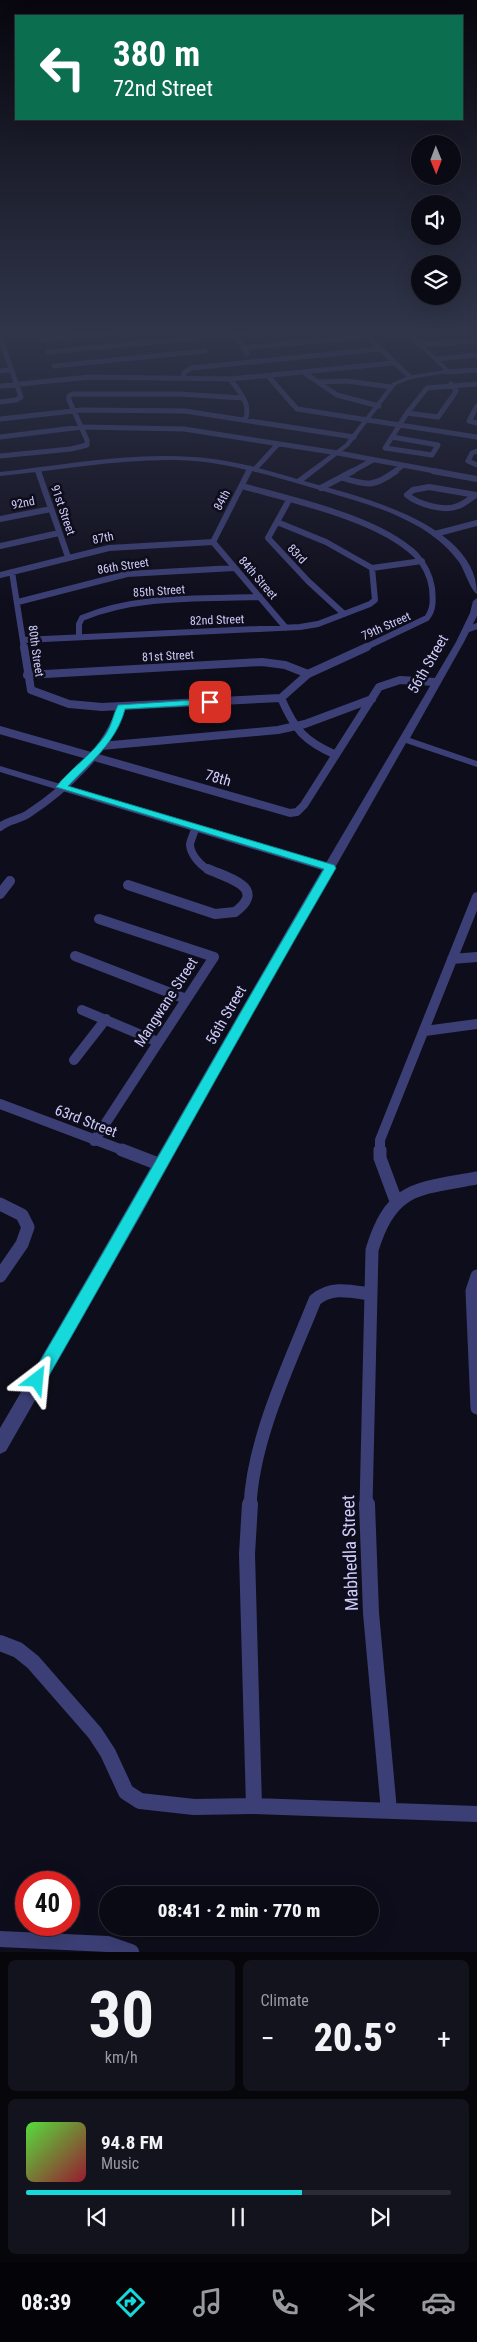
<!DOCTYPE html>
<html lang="en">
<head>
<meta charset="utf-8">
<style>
  body { margin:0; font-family:"Roboto Condensed",sans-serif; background:#13131d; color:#f1f3f6; height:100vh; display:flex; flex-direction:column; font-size:19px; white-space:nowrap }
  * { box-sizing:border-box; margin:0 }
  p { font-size:16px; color:#999aa0 }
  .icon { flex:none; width:28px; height:28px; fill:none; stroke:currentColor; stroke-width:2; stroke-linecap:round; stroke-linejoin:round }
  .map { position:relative; height:1952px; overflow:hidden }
  .side { display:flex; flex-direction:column; gap:8px; padding:8px; background:#06060b; flex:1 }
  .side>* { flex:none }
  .guide { position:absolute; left:15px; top:15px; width:448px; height:105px; border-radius:0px; box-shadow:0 5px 20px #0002,0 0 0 1px #2a2b34; background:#0b6e4f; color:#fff; overflow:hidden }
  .needle { width:32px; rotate:179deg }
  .controls { position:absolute; left:411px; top:135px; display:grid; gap:10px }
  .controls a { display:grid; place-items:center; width:50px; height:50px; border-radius:50%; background:#0a0a14; box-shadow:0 5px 20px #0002,0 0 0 1px #2a2b34; font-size:25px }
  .speed { position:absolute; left:15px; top:1871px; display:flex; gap:10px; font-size:25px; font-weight:700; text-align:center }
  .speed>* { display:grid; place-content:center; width:65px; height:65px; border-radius:50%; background:#0a0a14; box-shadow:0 5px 20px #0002,0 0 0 1px #2a2b34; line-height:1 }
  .speed .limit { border:8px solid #d22; background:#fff; color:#111 }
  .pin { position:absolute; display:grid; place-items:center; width:42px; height:42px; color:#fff; margin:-21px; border-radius:10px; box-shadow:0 2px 8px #0006 }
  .me { position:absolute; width:55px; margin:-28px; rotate:29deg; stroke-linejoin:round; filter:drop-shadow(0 0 4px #0008) }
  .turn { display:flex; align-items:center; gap:18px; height:105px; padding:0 15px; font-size:22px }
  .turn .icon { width:65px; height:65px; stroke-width:2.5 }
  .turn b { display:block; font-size:35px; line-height:42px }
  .big { font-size:38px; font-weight:800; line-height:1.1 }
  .side .tile { flex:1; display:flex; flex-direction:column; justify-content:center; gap:8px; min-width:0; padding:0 18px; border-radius:8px; background:#13131d }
  .side .dial { align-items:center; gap:0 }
  .dial b { font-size:65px; line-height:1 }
  .song { display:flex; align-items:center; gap:15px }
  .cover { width:60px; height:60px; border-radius:8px; background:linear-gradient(135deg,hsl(110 70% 55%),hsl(350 70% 35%)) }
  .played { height:5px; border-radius:2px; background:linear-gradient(90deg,#16d9dc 65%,#2a2b34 65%) }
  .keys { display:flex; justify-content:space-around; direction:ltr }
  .heat { display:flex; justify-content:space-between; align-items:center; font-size:28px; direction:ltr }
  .side .tiles { flex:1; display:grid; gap:8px; grid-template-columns:1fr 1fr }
  .tile:last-child { grid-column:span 2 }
  .trip { position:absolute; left:99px; top:1886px; width:280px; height:50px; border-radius:25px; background:#0a0a14; box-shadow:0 5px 20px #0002,0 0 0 1px #2a2b34; font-weight:800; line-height:50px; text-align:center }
  .tabs { display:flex; height:80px; justify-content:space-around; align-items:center; background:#040408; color:#999aa0 }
  .tabs .icon { width:35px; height:35px }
  .tabs .active { color:#16d9dc }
  .tabs b { font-size:22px; color:#f1f3f6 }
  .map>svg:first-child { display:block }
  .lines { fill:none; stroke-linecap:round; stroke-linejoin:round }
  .minor-far5 { stroke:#3c3f75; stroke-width:5 }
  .minor-far4 { stroke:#3c3f75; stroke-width:6 }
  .minor-far3 { stroke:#3c3f75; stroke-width:8 }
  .minor-far2 { stroke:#3c3f75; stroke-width:10 }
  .minor-far1 { stroke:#3c3f75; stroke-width:13 }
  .minor { stroke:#3c3f75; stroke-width:16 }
  .tertiary { fill:#3c3f75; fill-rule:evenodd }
  .route { fill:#16d9dc; stroke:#0e8d8f }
  .labels { text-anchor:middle; stroke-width:5; stroke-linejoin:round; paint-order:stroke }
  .far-street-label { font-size:12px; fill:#cdccfa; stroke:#0e0d1b }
  .street-label { font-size:15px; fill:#cdccfa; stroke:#0e0d1b }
  .near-street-label { font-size:18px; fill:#cdccfa; stroke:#0e0d1b }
</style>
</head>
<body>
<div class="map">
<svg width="477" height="1952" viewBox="0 0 477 1952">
  <rect width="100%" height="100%" fill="#0e0d1b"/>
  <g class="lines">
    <path class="minor-far5" d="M 232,332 L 247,353
      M 364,333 L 410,377
      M 234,335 L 268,332
      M 0,337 L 21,397 L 16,400 L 0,402
      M 43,339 L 120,332
      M 422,345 L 477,341
      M 244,348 L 367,336
      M 48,352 L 197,338
      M 437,359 L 477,355
      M 54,366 L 205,351
      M 0,371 L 11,370
      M 303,372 L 337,395 L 379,406
      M 445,372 L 477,370
      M 268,376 L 297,409 L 477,437
      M 183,378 L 184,373 L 191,368 L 380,349
      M 230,379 C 239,392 252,404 245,420
      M 318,382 L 347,381 L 391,387
      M 0,386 L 90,377 L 230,379 L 393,363
      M 477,406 L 469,421 L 477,423
      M 407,413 L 438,417 L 455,393 L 456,390 L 451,384
      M 0,419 L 82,410 L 185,411 L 354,437
      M 0,437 L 82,427 L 184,429 L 338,453 L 440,472
      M 392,437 L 438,445 L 432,455 L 385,448 Z
      M 392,437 L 407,413 L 427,388 L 477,384
      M 477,451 L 472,453 L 468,461 L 477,465
      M 0,456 L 71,449 L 87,445 L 87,440 L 69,400 L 69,396 L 72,394 L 179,394 L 243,398
      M 255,469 L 278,444
      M 38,470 L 39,472
      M 248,472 L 250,468
      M 351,472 L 373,460
      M 394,472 L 402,466"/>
    <path class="minor-far4" d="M 38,471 L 68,557
      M 433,471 L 477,479
      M 343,478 C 368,486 374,487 396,471
      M 242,486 C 292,500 378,518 416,555 C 425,565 430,575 432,588 C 433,599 434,609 427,618 L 364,648
      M 429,487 L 476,495 C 470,498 465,504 458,506 C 444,512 418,504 407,495 L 413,490 Z
      M 321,488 L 353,471
      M 289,500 L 268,538 L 308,581 L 344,614
      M 0,519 L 51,509
      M 435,534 L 477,523
      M 213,542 L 286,628
      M 213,542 L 249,471
      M 0,546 L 59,533
      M 372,568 L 422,561
      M 12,572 L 24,648
      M 0,575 L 109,548 L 213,542
      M 18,602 L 127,574 L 234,568
      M 466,630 L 477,626
      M 79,637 L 79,624 L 82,618 C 137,595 201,599 260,597
      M 23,640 L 300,627 L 318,624 L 370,604 L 375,600 L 372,568 L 326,542 L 277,522"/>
    <path class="minor-far3" d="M 24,647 L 31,690 L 69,704 L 102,707 L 281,698
      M 27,675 L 262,662 L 285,665 L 308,674
      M 0,730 L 290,813 L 297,812 L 304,805 L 379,687 L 400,680 L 436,682
      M 101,746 L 278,730 L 305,724 L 372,699
      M 336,755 C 304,741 295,730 281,698 L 308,674 L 367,647
      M 0,827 C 8,820 19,820 28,814 C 66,789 107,751 121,707
      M 195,829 C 194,834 190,841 190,845 C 191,856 202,867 211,871"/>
    <path class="minor-far2" d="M 128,885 L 215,914 L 235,912 C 269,887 225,877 208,869
      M 0,894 L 10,881
      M 75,956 L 186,999
      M 452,959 L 477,957
      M 82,1010 L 158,1042
      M 425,1031 L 477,1024
      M 74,1060 L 106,1019
      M 0,1104 L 125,1151
      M 94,1141 L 214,957 L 99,919
      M 380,1151 L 380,1140 L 477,897"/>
    <path class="minor-far1" d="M 122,1150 L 161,1165
      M 380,1150 L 380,1158 L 396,1201
      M 0,1204 L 22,1215 L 28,1227 L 22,1244 L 0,1276
      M 477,1276 L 472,1291 L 477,1408
      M 250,1506 C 253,1438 290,1363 315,1300 C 331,1286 350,1291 370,1294
      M 366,1506 L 372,1250 C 391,1186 418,1189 477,1178"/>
    <path class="minor" d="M 250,1504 L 247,1554 L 254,1806
      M 367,1504 L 371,1613 L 389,1811
      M 0,1643 L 18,1650 L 33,1662 L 95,1733 L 108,1753 L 126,1792 L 140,1801 L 194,1807 L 254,1806 L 477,1814
      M 0,1939 L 108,1944 L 131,1952"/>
    <path class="tertiary" d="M 404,332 L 410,332 L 450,370 L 447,373 L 411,379 L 396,385 L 349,446 L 304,481 C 357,496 477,523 477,594 C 471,591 464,569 459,562 C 445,543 427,530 406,520 C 379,506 349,499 320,490 C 274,477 226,461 177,460 C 118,459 59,470 0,476 L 0,472 C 64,465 129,452 193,457 C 229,459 263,469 297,479 L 345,444 L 392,383 L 408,376 L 444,370 Z
      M 477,598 L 477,616 L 464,642 L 410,738 L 477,761 L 477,767 L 406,743 L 234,1045 L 141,1215 L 6,1451 L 0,1454 L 0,1428 C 109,1243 214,1055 322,870 L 0,772 L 0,766 L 326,863 L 456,642 L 470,613 L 473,601 Z"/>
  </g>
  <linearGradient id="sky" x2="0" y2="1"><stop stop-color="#08070f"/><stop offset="0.55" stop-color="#30354a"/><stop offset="1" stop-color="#30354a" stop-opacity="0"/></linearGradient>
  <rect width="477" height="605" fill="url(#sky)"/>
  <path class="route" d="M 210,699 L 213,700 L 213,704 L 125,709 C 117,741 90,763 68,786 L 334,865 L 336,868 C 236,1040 142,1214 43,1386 L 37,1388 L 32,1386 L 30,1380 L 32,1375 C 131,1207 225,1037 324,869 L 56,787 C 71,768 92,755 106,734 C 112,725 113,715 118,705 Z"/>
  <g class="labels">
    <g class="far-street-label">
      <text transform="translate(222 500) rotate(-62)" y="4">84th</text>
      <text transform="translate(23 503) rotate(-11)" y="4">92nd</text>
      <text transform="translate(63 510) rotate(71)" y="4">91st Street</text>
      <text transform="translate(103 538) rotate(-11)" y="4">87th</text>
      <text transform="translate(297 554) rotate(46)" y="4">83rd</text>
      <text transform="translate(123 566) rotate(-9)" y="4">86th Street</text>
      <text transform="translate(258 578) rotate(49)" y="4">84th Street</text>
      <text transform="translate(159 591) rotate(-4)" y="4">85th Street</text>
      <text transform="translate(217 620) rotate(-2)" y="4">82nd Street</text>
      <text transform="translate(386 626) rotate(-24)" y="4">79th Street</text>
      <text transform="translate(36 651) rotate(82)" y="4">80th Street</text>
      <text transform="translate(168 656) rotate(-3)" y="4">81st Street</text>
    </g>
    <g class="street-label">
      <text transform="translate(428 664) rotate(-60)" y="5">56th Street</text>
      <text transform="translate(218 778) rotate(16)" y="5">78th</text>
      <text transform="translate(166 1002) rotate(-57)" y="5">Mangwane Street</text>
      <text transform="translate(226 1015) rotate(-60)" y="5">56th Street</text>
      <text transform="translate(86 1121) rotate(21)" y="5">63rd Street</text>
    </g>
    <g class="near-street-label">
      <text transform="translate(350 1553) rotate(-92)" y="6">Mabhedla Street</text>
    </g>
  </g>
</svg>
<div class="controls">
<a><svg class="needle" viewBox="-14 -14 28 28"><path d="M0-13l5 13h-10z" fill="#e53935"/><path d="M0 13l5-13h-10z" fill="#999aa0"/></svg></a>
<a><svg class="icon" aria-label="sound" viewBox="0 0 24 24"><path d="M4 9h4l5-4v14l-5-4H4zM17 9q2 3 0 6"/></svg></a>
<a><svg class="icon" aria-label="layers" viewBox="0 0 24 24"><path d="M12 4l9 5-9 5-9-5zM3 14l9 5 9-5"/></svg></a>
</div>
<div class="speed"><div class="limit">40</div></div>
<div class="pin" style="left:210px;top:702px;background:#d93025"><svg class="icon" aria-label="arrive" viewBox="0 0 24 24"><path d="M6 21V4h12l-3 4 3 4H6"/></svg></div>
<svg class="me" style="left:37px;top:1380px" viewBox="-20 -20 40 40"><path d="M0-17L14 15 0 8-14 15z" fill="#16d9dc" stroke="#fff" stroke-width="4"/></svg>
<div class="trip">08:41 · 2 min · 770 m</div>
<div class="guide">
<div class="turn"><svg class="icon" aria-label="left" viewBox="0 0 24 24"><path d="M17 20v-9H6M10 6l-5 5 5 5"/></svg><div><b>380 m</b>72nd Street</div></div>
</div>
</div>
<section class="side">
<div class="tiles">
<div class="tile dial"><b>30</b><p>km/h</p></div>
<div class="tile"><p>Climate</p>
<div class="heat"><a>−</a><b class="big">20.5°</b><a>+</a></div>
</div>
<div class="tile">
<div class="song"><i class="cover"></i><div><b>94.8 FM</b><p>Music</p></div></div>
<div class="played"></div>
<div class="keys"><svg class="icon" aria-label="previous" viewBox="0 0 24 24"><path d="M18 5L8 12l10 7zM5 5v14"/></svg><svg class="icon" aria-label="pause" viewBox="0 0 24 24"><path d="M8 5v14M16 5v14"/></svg><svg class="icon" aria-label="next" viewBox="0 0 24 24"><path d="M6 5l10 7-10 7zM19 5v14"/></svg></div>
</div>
</div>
</section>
<nav class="tabs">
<b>08:39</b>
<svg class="icon active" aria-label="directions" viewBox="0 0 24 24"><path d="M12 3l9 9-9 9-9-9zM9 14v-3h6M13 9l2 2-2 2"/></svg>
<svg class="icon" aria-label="music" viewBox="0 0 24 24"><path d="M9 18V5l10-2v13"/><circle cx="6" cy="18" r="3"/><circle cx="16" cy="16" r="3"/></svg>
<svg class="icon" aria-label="phone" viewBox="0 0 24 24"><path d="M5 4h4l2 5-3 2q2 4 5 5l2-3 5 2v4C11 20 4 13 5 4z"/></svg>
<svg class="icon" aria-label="climate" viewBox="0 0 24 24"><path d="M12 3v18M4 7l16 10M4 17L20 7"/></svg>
<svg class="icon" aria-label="car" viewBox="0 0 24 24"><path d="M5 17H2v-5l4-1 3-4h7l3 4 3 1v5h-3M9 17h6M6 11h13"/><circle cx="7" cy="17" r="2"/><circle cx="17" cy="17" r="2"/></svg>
</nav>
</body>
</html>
